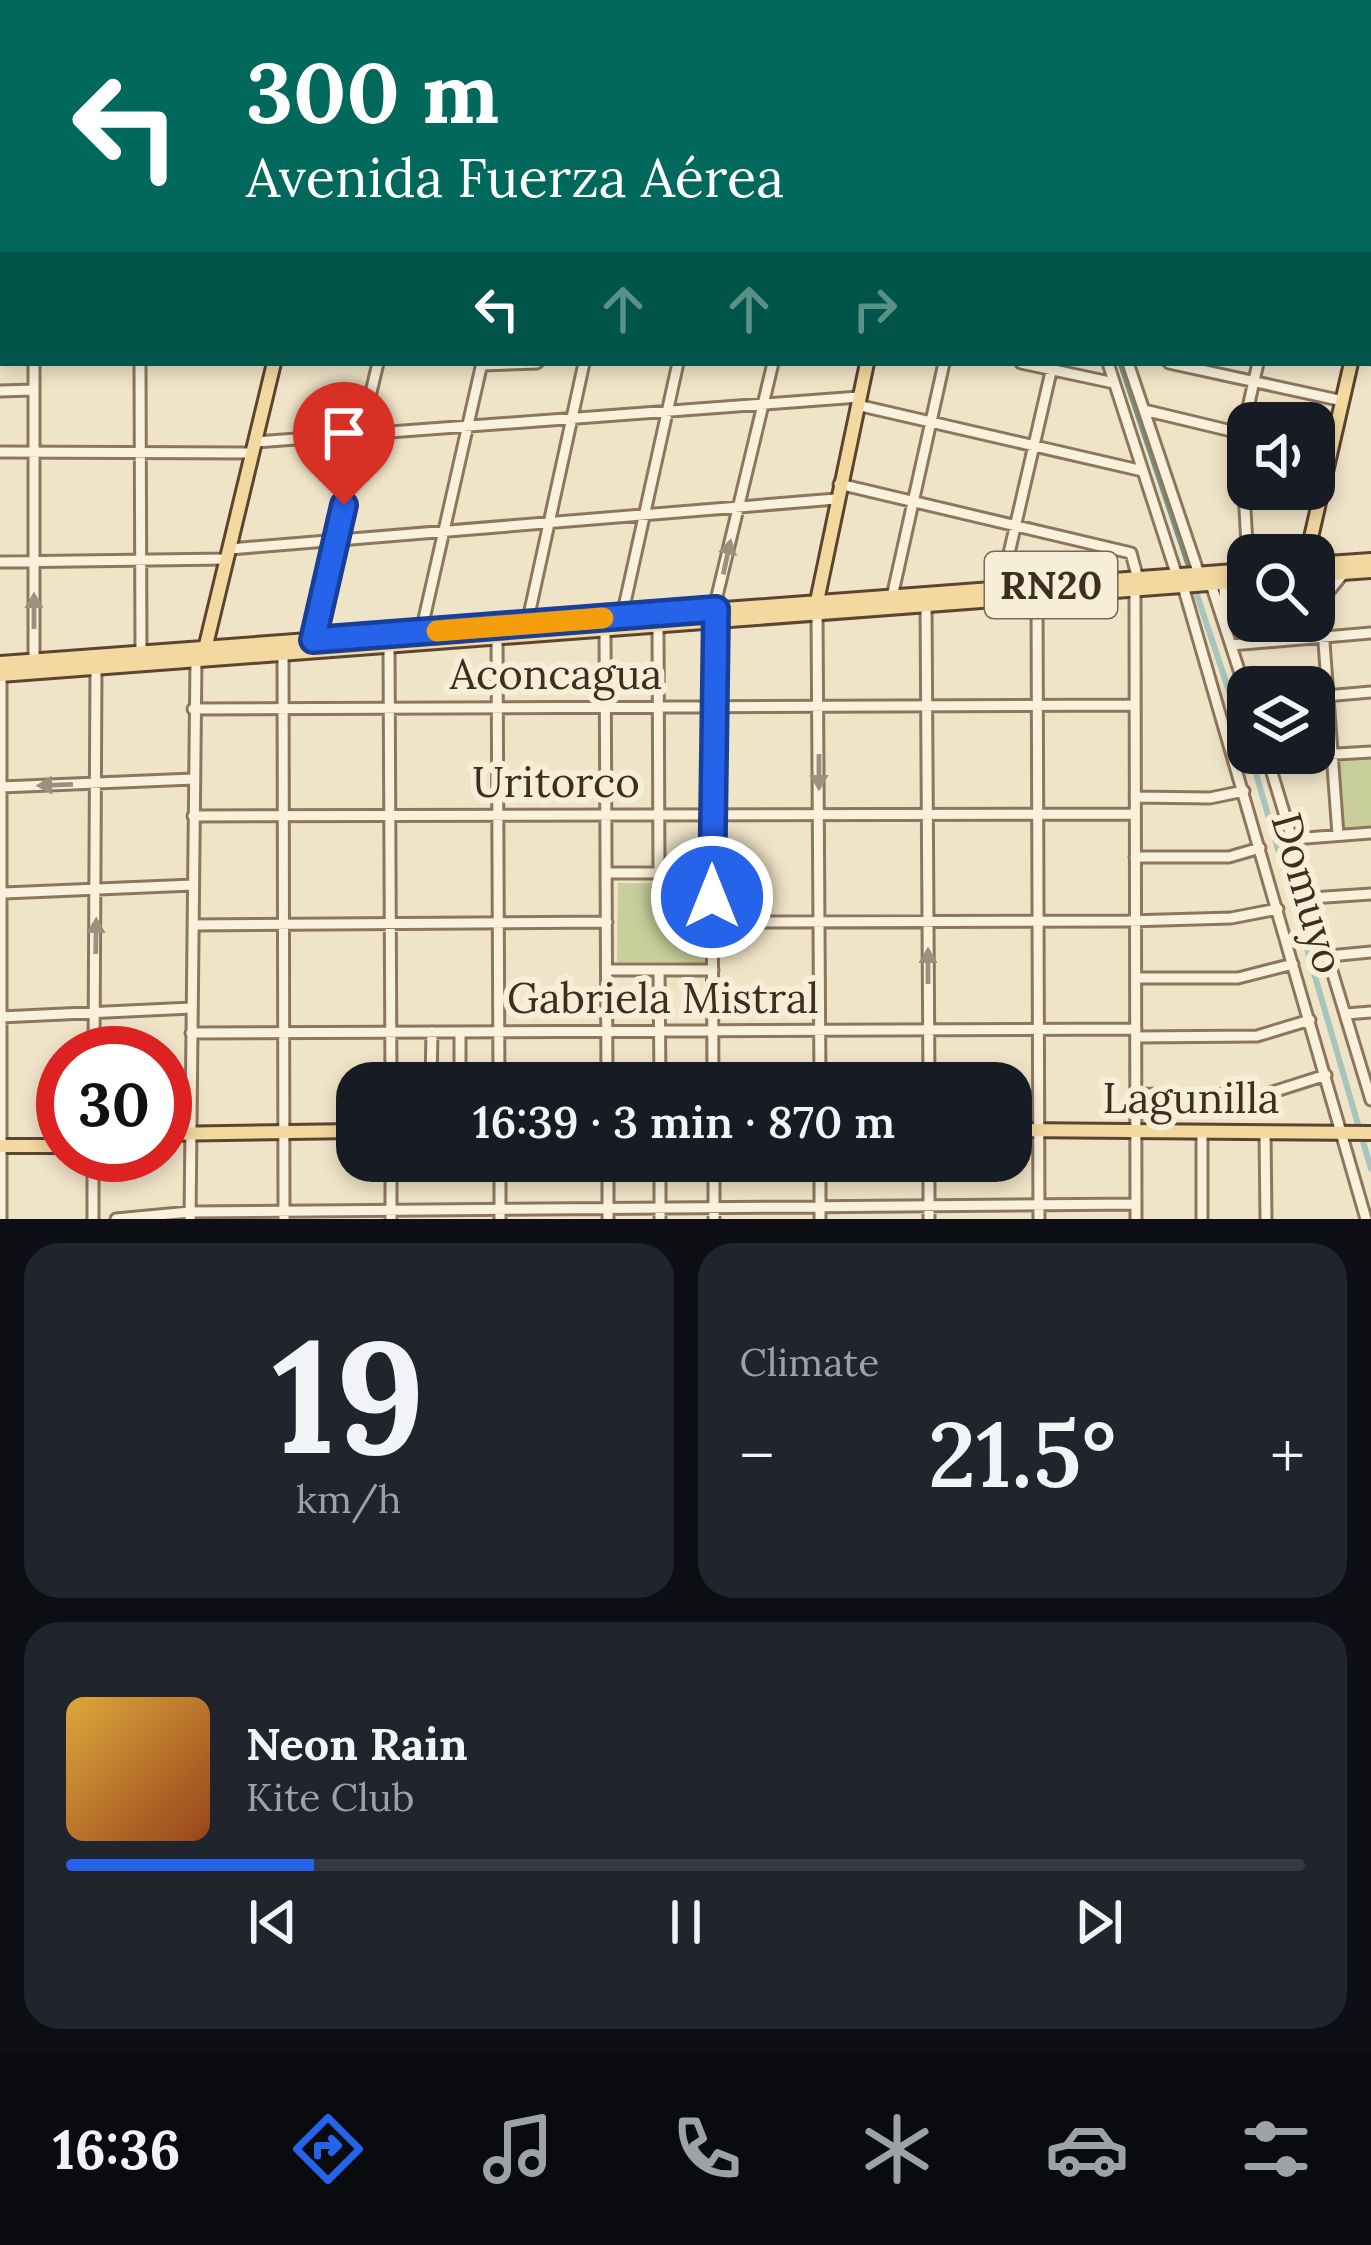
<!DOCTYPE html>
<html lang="en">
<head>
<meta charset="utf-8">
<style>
  body { margin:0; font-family:Lora,serif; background:#20242c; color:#f1f3f6; height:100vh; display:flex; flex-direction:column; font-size:45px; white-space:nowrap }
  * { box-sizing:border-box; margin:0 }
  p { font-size:39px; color:#9ea1a6 }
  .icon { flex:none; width:66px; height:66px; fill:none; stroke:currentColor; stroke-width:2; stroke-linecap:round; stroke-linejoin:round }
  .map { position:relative; height:1219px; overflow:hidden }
  .details { display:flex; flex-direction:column; gap:24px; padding:24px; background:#0d0f14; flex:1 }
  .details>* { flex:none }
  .hud { position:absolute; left:0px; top:0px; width:1371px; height:366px; box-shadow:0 6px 18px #0003; background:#00695c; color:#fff; overflow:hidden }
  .tools { position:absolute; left:1227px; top:402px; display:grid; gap:24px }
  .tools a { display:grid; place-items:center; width:108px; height:108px; border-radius:24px; background:#171b24; box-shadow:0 6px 18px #0003; font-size:60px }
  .speed { position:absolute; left:36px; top:1026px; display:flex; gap:24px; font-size:60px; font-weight:700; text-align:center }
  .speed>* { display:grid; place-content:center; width:156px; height:156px; border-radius:50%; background:#171b24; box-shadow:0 6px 18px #0003; line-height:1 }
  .speed .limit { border:18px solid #d22; background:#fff; color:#111 }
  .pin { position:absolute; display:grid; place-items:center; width:102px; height:102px; color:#fff; margin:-123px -51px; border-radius:50% 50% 50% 0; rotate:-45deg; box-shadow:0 0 12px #0007 }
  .pin .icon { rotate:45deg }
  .me { position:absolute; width:132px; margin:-66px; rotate:0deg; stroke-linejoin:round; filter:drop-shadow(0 0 9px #0008) }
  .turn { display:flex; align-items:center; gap:42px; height:252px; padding:0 48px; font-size:54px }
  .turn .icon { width:156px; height:156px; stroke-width:2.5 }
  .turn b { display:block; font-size:84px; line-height:102px }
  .lanes { display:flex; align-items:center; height:114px; padding:0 48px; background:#0003; justify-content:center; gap:60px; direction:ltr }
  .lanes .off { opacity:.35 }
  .big { font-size:90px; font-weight:600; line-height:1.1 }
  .details .widget { flex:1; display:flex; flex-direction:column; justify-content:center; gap:18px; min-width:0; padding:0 42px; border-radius:36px; background:#20242c }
  .details .dial { align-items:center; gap:0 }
  .dial b { font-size:156px; line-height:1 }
  .song { display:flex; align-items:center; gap:36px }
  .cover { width:144px; height:144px; border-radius:18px; background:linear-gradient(135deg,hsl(40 70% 55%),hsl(20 70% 35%)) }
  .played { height:12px; border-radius:6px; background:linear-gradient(90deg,#2563eb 20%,#363941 20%) }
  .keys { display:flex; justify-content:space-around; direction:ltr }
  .heat { display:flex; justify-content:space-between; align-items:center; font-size:66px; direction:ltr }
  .details .tiles { flex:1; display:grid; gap:24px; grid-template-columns:1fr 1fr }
  .widget:last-child { grid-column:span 2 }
  .trip { position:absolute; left:336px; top:1062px; width:696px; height:120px; border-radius:36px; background:#171b24; box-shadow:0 6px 18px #0003; font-weight:600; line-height:120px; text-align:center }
  .dock { display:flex; height:192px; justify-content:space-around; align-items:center; background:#090b0e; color:#9ea1a6 }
  .dock .icon { width:84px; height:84px }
  .dock .active { color:#2563eb }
  .dock b { font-size:54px; color:#f1f3f6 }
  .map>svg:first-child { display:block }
  .green { fill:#c9cf9b }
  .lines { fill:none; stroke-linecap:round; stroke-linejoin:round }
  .stream { stroke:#6f938a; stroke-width:3 }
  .canal { stroke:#a9c4bc; stroke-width:6 }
  .minor-casing { stroke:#8d765c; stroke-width:15 }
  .major-casing { stroke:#5b4430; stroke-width:18 }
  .minor { stroke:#faf1dc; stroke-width:9 }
  .major { stroke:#f3d9a0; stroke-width:12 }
  .oneway { fill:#9c907e }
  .route-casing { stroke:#184099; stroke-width:30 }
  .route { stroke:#2563eb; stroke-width:21 }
  .slow { stroke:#f59e0b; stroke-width:21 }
  .labels { text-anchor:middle; stroke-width:12; stroke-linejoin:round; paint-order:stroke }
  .shield { fill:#f7eed8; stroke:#756857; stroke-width:3 }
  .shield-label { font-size:39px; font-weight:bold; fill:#3d2e20 }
  .street-label { font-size:42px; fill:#3d2e20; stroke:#f7eed8 }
</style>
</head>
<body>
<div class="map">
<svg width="1371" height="1219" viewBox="0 0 1371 1219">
  <rect width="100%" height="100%" fill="#f0e4c8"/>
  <path class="green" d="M 1371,755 L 1371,828 L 1343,830 L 1338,757 Z
    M 618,883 L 706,884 L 706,963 L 617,962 Z"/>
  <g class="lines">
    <path class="stream" d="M 997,0 L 998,3
      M 1119,363 L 1187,565"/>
    <path class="canal" d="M 1197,595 L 1248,748
      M 1250,753 L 1371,1169"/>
    <g class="minor-casing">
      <path id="minor" d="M 1,0 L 1,15
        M 287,0 L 287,3
        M 573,0 L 586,3
        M 973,0 L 974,3
        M 981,0 L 985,3
        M 1016,0 L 1022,3
        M 96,3 L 96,0
        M 190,3 L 190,0
        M 563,3 L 563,0
        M 759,3 L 760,0
        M 819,3 L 820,0
        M 879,3 L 880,0
        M 1055,3 L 1055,0
        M 1103,3 L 1103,0
        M 1190,3 L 1190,0
        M 1270,3 L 1271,0
        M 1349,3 L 1349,0
        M 1368,81 L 1371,82
        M 0,123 L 3,123
        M 0,232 L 3,232
        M 1368,244 L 1371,245
        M 0,292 L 3,292
        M 1368,358 L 1371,359
        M 34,363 L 34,660
        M 140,363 L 141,653
        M 1021,363 L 1114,383
        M 1108,363 L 1177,576
        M 1128,363 L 1199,574
        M 1169,363 L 1343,401
        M 482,365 L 537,363
        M 0,391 L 34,390
        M 857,405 L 1143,471
        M 1144,410 L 1244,434
        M 256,442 L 859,397
        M 0,452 L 253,453
        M 839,484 L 1131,553 L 1138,579
        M 230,549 L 836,499
        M 0,562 L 227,559
        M 1248,562 L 1241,439 L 1258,363
        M 1224,582 L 1225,618
        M 1211,584 L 1248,698
        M 1183,586 L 1366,1219
        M 1001,588 L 1053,363
        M 1135,589 L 1136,1219
        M 1037,596 L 1039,1219
        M 892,597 L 944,363
        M 1321,601 L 1338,835
        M 1321,601 L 1344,573
        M 926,602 L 929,1083
        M 817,613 L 820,1083
        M 622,616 L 678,363
        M 527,624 L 584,363
        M 658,625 L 659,873
        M 605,629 L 607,1083
        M 421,632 L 482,363
        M 497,637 L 499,1083
        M 312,640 L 378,363
        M 389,645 L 391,1083
        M 1231,645 L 1371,633
        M 283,648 L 284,1219
        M 1,675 L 1,1219
        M 1314,697 L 1371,692
        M 193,709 L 1135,705
        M 1266,753 L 1371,1100
        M 1268,758 L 1371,752
        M 1,787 L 193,779
        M 1135,797 L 1210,798 L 1244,791
        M 193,816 L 1135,814
        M 1293,839 L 1371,833
        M 1135,857 L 1229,857 L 1260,848
        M 606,873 L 712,873
        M 4,893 L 193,885
        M 1311,898 L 1371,894
        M 713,922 L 1128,921 L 1231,918 L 1278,909
        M 193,925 L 607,922
        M 1329,956 L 1371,952
        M 607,970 L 713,970
        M 659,970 L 660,1083
        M 1136,978 L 1238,978 L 1293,964
        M 1346,1014 L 1371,1012
        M 0,1017 L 192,1008
        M 191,1033 L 1136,1029
        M 1136,1037 L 1257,1036 L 1310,1020
        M 94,1053 L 96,668
        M 499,1072 L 607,1072
        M 431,1083 L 432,1032
        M 460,1083 L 460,1032
        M 713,1083 L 711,621 L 773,363
        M 1136,1094 L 1263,1095 L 1326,1075
        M 1202,1132 L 1202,1219
        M 1265,1132 L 1266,1219
        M 391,1161 L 391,1219
        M 500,1161 L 500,1219
        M 608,1161 L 608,1219
        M 660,1161 L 660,1219
        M 714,1161 L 714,1219
        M 820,1161 L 820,1219
        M 929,1161 L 929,1219
        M 93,1219 L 93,1155
        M 116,1219 L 190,1212 L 1136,1204
        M 190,1219 L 196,659"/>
    </g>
    <g class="major-casing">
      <path id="major" d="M 355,3 L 356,0
        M 943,3 L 944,0
        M 1368,287 L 1371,274
        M 1307,555 L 1351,363
        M 1314,564 L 1371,560
        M 1314,575 L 1371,571
        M 816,606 L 867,363
        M 205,649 L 274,363
        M 0,663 L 1248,570
        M 0,675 L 1248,581
        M 1011,1130 L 1371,1133
        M 165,1134 L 357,1131
        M 0,1146 L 63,1146"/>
    </g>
    <use href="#minor" class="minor"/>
    <use href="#major" class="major"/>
  </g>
  <defs><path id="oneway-solid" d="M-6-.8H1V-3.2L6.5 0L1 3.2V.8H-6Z" transform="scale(3)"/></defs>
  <g class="oneway">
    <use href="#oneway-solid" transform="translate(727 557) rotate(-78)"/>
    <use href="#oneway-solid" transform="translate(34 611) rotate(-90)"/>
    <use href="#oneway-solid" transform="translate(819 772) rotate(90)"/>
    <use href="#oneway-solid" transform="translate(55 785) rotate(178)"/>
    <use href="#oneway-solid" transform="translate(96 936) rotate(-89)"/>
    <use href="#oneway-solid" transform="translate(928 966) rotate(-90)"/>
  </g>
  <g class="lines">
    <g class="route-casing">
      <path id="route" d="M 344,505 L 313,640 L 716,609 L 712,897"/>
    </g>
    <use href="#route" class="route"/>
    <path class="slow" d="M 437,631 L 603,618"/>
  </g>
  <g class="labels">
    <rect class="shield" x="985" y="552" width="132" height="66" rx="9"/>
    <g class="shield-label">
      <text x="1051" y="599">RN20</text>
    </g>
    <g class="street-label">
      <text x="556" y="689">Aconcagua</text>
      <text x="556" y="797">Uritorco</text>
      <text transform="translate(1308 893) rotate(74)" y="15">Domuyo</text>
      <text x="663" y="1013">Gabriela Mistral</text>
      <text x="1191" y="1113">Lagunilla</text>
    </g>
  </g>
</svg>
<div class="tools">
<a><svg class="icon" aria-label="sound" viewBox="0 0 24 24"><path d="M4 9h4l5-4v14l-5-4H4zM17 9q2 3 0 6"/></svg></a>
<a><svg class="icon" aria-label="search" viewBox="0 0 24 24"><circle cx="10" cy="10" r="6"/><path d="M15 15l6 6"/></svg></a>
<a><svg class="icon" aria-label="layers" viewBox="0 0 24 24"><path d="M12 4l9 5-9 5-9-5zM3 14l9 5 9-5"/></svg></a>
</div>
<div class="speed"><div class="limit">30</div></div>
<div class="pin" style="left:344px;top:505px;background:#d93025"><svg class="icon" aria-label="arrive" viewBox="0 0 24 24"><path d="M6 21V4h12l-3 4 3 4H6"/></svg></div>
<svg class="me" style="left:712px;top:897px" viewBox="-20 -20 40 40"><circle r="17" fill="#2563eb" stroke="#fff" stroke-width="3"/><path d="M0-11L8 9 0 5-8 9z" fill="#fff"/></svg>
<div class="trip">16:39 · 3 min · 870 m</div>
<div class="hud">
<div class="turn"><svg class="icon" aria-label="left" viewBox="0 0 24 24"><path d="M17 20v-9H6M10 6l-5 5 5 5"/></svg><div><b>300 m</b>Avenida Fuerza Aérea</div></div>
<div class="lanes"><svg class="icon" aria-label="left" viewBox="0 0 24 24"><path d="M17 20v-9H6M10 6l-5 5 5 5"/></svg><svg class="icon off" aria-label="ahead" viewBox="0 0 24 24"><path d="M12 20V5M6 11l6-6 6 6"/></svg><svg class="icon off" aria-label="ahead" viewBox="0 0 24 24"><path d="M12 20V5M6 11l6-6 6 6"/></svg><svg class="icon off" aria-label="right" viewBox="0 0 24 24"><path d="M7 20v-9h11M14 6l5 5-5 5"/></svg></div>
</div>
</div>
<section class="details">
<div class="tiles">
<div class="widget dial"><b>19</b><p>km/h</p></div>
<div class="widget"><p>Climate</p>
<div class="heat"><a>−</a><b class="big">21.5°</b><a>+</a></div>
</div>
<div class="widget">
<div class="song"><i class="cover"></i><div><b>Neon Rain</b><p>Kite Club</p></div></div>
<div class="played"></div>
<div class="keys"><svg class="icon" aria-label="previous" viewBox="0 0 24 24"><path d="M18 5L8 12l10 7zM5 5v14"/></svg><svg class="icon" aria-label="pause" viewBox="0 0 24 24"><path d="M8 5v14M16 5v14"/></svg><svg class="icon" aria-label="next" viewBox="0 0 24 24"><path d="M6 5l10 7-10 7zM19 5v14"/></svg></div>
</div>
</div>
</section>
<nav class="dock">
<b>16:36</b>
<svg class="icon active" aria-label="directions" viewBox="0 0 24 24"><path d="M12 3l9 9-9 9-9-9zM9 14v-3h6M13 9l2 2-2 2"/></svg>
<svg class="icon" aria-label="music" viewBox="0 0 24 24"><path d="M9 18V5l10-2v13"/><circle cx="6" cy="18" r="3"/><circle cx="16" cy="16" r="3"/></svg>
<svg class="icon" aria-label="phone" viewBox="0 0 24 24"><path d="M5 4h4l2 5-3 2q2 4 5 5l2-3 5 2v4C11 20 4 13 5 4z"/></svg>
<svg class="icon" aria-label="climate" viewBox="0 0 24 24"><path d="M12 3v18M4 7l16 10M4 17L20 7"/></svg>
<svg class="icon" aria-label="car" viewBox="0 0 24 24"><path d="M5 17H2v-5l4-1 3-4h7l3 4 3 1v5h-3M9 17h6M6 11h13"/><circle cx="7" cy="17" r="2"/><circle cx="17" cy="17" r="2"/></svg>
<svg class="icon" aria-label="filters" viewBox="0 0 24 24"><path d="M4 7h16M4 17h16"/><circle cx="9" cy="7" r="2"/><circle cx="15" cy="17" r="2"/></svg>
</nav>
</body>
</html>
